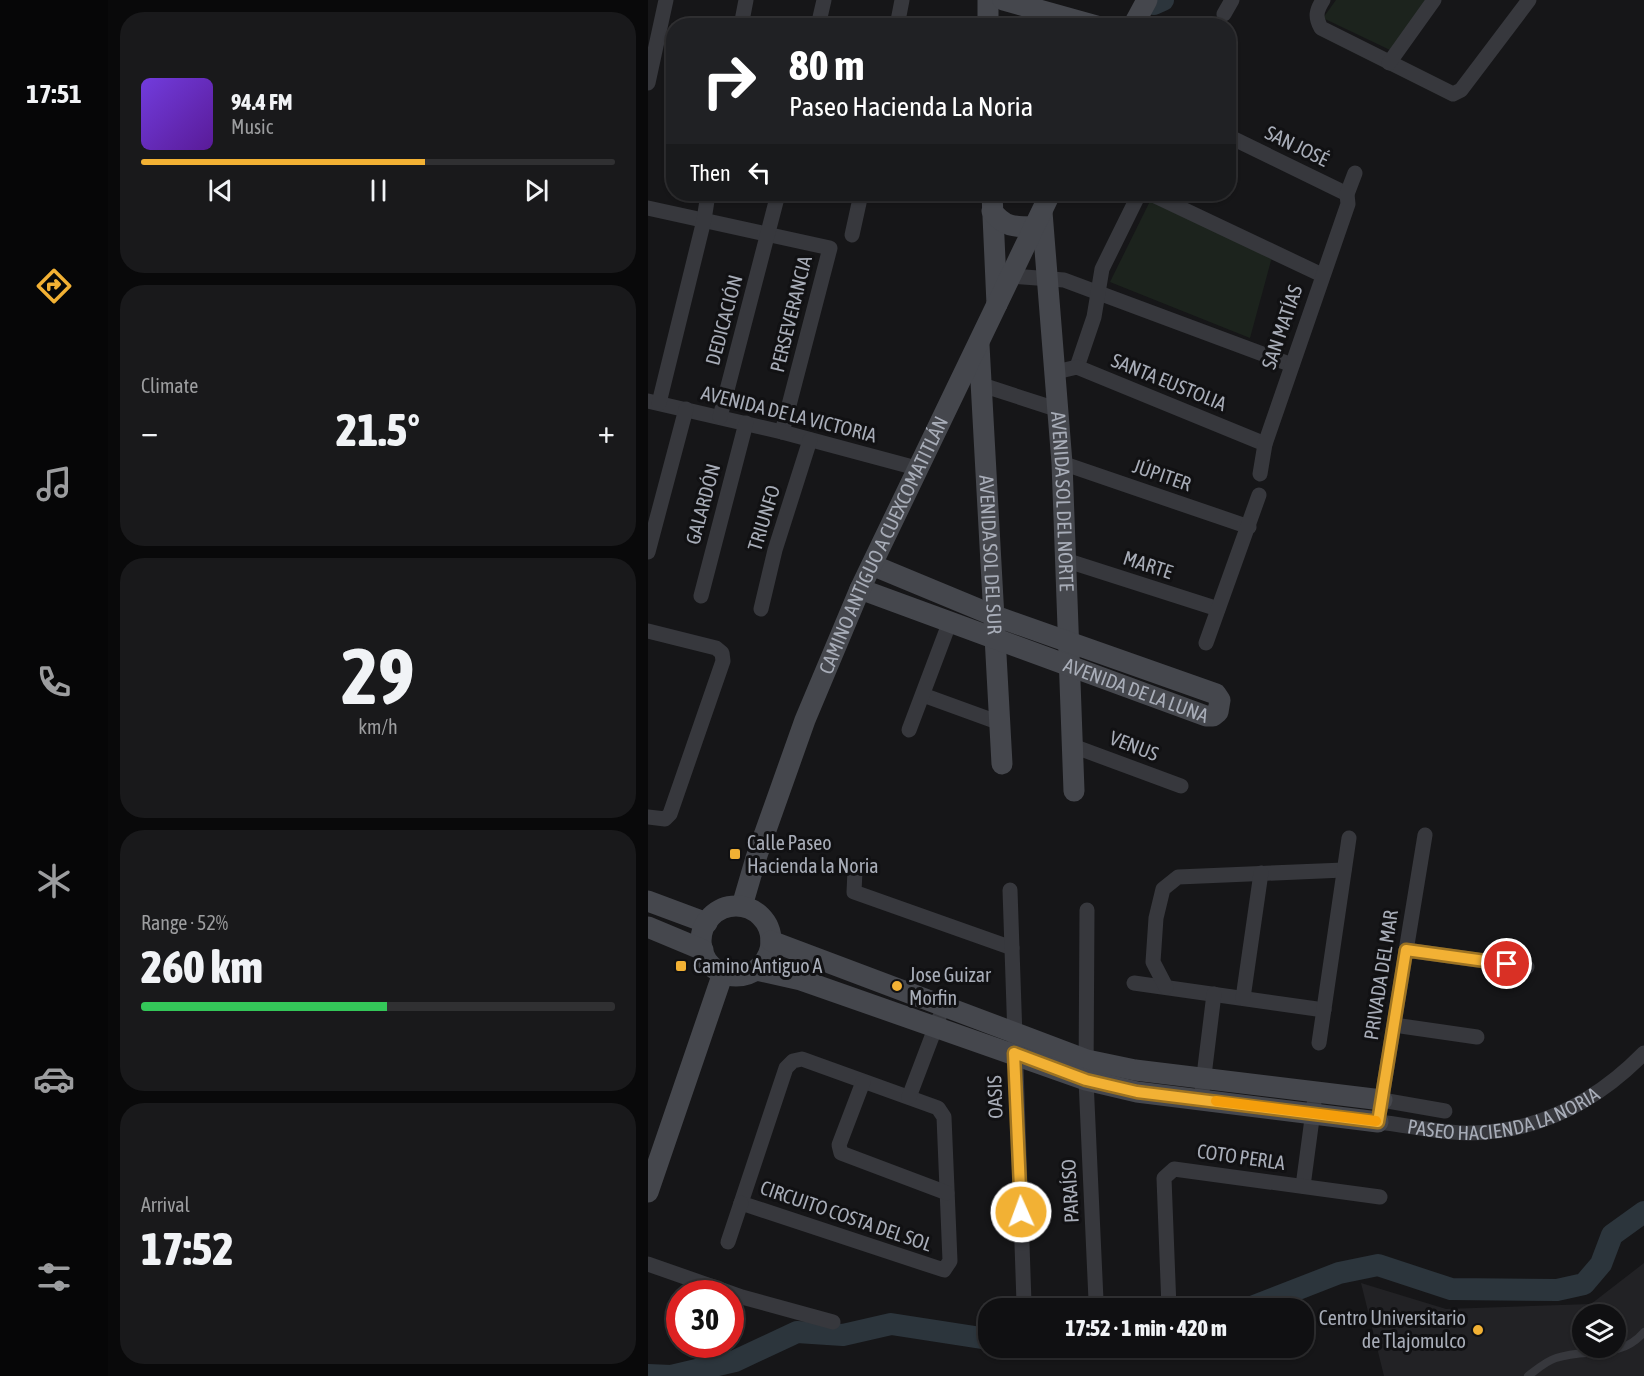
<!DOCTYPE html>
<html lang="en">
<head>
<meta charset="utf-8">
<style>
  body { margin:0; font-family:"Asap Condensed",sans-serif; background:#19191b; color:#f1f3f6; height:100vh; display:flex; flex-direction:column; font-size:22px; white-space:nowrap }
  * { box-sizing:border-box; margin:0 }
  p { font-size:20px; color:#9c9d9f }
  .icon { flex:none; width:33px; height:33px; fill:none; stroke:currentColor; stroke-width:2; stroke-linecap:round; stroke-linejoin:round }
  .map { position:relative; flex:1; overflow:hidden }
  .drawer { display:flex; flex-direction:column; gap:12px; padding:12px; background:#09090a; width:540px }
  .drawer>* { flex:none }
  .guide { position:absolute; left:18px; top:18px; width:570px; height:183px; border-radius:24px; box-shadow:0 2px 4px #0004,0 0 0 2px #303032; background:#202124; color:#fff; overflow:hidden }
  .buttons { position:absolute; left:924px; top:1304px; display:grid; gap:12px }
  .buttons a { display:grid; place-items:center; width:54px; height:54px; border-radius:50%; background:#101012; box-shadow:0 2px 4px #0004,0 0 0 2px #303032; font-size:30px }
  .speed { position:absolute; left:18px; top:1280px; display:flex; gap:12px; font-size:30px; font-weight:700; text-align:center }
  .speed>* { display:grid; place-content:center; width:78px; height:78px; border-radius:50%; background:#101012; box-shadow:0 2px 4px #0004,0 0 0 2px #303032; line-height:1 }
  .speed .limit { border:9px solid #d22; background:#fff; color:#111 }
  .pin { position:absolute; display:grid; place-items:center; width:51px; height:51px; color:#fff; margin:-26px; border:3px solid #fff; border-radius:50%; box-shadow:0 2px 6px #0007 }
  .me { position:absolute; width:66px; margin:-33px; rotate:358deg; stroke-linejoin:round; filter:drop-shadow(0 0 4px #0008) }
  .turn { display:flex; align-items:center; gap:21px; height:126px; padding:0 24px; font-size:27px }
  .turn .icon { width:78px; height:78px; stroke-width:2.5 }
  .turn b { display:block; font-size:42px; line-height:51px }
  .then { display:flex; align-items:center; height:57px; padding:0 24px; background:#0003; gap:12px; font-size:22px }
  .big { font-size:45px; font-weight:800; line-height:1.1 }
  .drawer .card { flex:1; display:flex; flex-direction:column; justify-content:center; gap:9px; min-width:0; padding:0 21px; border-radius:24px; background:#19191b }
  .drawer .dial { align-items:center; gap:0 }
  .dial b { font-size:78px; line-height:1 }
  .song { display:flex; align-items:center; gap:18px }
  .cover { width:72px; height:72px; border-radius:9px; background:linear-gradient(135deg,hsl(260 70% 55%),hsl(270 70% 35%)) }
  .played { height:6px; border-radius:3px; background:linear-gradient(90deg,#f2b134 60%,#303032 60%) }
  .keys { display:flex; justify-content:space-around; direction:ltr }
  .heat { display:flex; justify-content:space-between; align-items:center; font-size:33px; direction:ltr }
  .charge { height:9px; border-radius:4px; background:linear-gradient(90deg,#34c759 52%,#303032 0) }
  .trip { position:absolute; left:330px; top:1298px; width:336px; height:60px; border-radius:24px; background:#101012; box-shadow:0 2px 4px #0004,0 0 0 2px #303032; font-weight:800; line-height:60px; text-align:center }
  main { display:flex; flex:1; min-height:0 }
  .tabs { display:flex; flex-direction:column; width:108px; justify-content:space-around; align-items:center; background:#060607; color:#9c9d9f }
  .tabs .icon { width:42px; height:42px }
  .tabs .active { color:#f2b134 }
  .tabs b { font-size:27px; color:#f1f3f6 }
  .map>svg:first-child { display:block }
  .built { fill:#222225; fill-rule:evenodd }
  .green { fill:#1c231d }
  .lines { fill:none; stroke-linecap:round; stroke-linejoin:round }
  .river { stroke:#2c353c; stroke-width:22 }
  .lane { stroke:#37383d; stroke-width:8 }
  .street { stroke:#37383d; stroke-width:15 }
  .secondary { stroke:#45474d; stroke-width:21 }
  .route-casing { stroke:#9d7322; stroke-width:15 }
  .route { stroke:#f2b134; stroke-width:10 }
  .slow { stroke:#f59e0b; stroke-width:10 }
  .poi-dot { fill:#f2b134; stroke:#111113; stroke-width:2 }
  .labels { text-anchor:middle; stroke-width:6; stroke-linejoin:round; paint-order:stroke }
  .street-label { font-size:20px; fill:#a8adb8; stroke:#111113 }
  .poi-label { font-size:20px; fill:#a8adb8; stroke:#111113; text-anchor:start }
</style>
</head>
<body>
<main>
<nav class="tabs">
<b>17:51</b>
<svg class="icon active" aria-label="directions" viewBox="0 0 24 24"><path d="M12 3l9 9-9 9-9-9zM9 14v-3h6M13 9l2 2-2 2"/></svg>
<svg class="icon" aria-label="music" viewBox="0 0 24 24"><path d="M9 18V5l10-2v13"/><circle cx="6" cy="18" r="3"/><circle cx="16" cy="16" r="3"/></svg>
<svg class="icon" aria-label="phone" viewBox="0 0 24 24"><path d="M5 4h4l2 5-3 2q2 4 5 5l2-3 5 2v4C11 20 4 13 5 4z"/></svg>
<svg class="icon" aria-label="climate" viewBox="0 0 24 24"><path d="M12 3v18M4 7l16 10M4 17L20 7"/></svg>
<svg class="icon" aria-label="car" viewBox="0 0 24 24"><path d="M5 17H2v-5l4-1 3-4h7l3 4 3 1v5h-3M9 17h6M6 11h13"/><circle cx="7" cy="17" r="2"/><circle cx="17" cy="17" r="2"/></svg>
<svg class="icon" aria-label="filters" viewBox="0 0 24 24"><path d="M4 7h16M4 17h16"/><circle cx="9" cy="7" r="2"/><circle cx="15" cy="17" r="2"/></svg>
</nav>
<section class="drawer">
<div class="card">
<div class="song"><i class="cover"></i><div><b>94.4 FM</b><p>Music</p></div></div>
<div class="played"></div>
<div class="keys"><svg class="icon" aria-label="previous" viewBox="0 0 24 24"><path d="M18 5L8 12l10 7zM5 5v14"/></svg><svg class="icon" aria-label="pause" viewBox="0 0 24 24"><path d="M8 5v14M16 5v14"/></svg><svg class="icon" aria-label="next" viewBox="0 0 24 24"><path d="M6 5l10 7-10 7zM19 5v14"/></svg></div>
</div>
<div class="card"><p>Climate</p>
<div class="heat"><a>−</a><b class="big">21.5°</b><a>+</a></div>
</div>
<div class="card dial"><b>29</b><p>km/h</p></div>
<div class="card"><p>Range · 52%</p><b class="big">260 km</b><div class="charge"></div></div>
<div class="card"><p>Arrival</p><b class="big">17:52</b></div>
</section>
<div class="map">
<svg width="996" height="1376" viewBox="0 0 996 1376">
  <rect width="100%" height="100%" fill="#161618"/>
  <path class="built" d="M 996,1263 L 996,1376 L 736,1376 L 713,1283 L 798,1309 L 943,1304 ZM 934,1314 L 968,1314 L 968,1347 L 934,1347 Z"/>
  <path class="green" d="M 688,0 L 779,0 L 742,50 L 675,18 Z
    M 505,195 L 624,257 L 602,338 L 462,282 Z"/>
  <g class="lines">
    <path class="river" d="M 499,0 L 506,4 L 515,0
      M 601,1308 L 691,1273 L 730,1265 L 803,1289 L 909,1290 L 936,1284 L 953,1264 L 964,1235 L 996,1212
      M 0,1375 L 23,1376 L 87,1361 L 149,1332 L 195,1335 L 243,1324 L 340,1339"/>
    <path class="lane" d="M 880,1376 C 888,1370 898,1361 908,1358 C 939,1347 971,1361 996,1332"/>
    <g class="street">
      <path d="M 675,0 C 668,11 667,17 673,28 L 805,94 L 813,90 L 881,0"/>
      <path d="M 576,14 L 584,0"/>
      <path d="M 93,26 L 98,0"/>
      <path d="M 170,26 L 176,0"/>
      <path d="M 249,26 L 254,0"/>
      <path d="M 741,63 L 786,0"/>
      <path d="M 0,83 L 18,0"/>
      <path d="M 580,136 L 699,194"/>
      <path d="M 503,194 L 674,275"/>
      <path d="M 0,208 L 182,248 L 134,432"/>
      <path d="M 204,235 L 213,194"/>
      <path d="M 363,276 L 416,280 L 644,365"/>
      <path d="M 429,367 L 446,317 L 454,269 L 491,194"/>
      <path d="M 408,372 L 429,367 L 617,444"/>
      <path d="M 334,385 L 411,410"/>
      <path d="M 0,401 L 134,432 L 272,469"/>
      <path d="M 11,403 L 56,220 L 60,194"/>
      <path d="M 72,417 L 130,194"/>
      <path d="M 414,463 L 601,527"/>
      <path d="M 612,474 L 617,444 L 700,204 L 699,194 L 707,173"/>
      <path d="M 0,552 L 38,409"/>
      <path d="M 417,560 L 570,609"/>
      <path d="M 53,596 L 98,423"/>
      <path d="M 113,609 L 127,550 L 162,440"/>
      <path d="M 0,631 L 68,648 L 74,653 L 75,661 L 22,814 L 17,819 L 0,817"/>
      <path d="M 558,643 L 611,495"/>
      <path d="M 275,695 L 352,723"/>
      <path d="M 261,730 L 301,624"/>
      <path d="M 425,746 L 533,786"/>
      <path id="s1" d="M 777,835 L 730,1122 C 760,1125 791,1133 821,1133 C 891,1132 949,1101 996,1053"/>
      <path d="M 207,871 L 206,892 L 364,948"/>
      <path d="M 362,890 L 376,1303"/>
      <path d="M 439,910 L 438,1080 L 448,1300"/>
      <path d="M 758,950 L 879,967"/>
      <path d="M 486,983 L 676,1010"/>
      <path d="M 518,987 L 505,962 L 508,918 L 515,889 L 530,877 L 696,870"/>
      <path d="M 595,998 L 613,873"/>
      <path d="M 746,1025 L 829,1037"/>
      <path d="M 671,1043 L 701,838"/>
      <path d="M 154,1059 L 290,1108 L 296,1117 L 302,1261 L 296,1270 L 93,1203 L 138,1068 L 145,1061 Z"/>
      <path d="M 215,1082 L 191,1145 L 193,1153 L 299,1193"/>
      <path d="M 261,1097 L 291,1018"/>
      <path d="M 553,1100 L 566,994"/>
      <path d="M 734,1100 L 797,1111"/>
      <path d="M 655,1186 L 666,1104"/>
      <path d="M 80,1242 L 93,1203"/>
      <path d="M 0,1264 L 94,1297 L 185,1322"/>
      <path d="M 521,1308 L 516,1178 L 526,1169 L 732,1197"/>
    </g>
    <g class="secondary">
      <path d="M 340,0 L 340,26"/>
      <path d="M 355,0 L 449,26"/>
      <path d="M 485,26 L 499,0"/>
      <path d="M 344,194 L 349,304"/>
      <path d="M 344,211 C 356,227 366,227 386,227"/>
      <path id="s2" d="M 394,212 L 414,463 L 426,791"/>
      <path id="s3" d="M 331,345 L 354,764"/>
      <path id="s4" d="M 212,589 L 558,716 L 565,716 L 570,712 L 572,700 L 568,694 L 347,616 L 224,565"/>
      <path d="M 0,901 L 59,923"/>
      <path id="s5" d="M 94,906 L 108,858 L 157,720 L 212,589 L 402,194"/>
      <circle cx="88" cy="941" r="35"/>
      <path d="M 0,927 L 55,950"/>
      <path d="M 123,941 L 439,1060 L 487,1070 L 734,1100"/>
      <path d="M 108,970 L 153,980 L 438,1080 L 489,1092 L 730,1122"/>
      <path d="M 0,1192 L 75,973"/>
    </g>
  </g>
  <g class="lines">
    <g class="route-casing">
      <path id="route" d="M 373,1212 L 366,1053 L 438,1080 L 489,1092 L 730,1122 L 758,950 L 859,964"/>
    </g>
    <use href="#route" class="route"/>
    <path class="slow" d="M 568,1101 L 728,1121"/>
  </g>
  <g class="poi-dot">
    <rect x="81" y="848" width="12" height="12" rx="3"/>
    <rect x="27" y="960" width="12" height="12" rx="3"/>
    <circle cx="249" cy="986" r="6"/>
    <circle cx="830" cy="1330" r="6"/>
  </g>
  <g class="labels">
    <g class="street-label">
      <text transform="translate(649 146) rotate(26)" y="7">SAN JOSÉ</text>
      <text transform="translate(143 314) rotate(-76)" y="7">PERSEVERANCIA</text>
      <text transform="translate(76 320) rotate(-75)" y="7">DEDICACIÓN</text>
      <text transform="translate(634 327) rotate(-71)" y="7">SAN MATÍAS</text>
      <text transform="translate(521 382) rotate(22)" y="7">SANTA EUSTOLIA</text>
      <text transform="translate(141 414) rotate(14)" y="7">AVENIDA DE LA VICTORIA</text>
      <text transform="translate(514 475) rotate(19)" y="7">JÚPITER</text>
      <text dy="7" stroke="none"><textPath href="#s2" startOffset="290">AVENIDA SOL DEL NORTE</textPath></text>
      <text transform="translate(55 504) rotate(-75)" y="7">GALARDÓN</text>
      <text transform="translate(116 518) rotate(-73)" y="7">TRIUNFO</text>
      <text dy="7" stroke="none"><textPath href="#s5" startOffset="388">CAMINO ANTIGUO A CUEXCOMATITLÁN</textPath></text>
      <text dy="7" stroke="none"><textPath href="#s3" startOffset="210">AVENIDA SOL DEL SUR</textPath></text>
      <text transform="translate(500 565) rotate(18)" y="7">MARTE</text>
      <text dy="7" stroke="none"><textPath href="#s4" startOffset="294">AVENIDA DE LA LUNA</textPath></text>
      <text transform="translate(486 746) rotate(21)" y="7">VENUS</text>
      <text transform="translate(733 975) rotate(-81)" y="7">PRIVADA DEL MAR</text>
      <text transform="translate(347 1097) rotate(-92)" y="7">OASIS</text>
      <text dy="7" stroke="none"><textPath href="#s1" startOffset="420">PASEO HACIENDA LA NORIA</textPath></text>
      <text transform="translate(593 1157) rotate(8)" y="7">COTO PERLA</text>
      <text transform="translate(422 1191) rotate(-93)" y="7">PARAÍSO</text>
      <text transform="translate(198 1216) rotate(19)" y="7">CIRCUITO COSTA DEL SOL</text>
    </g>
    <g class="poi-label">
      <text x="99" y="850">Calle Paseo<tspan x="99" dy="23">Hacienda la Noria</tspan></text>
      <text x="45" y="973">Camino Antiguo A</text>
      <text x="261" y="982">Jose Guizar<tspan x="261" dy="23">Morfin</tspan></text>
      <text x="818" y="1325" text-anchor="end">Centro Universitario<tspan x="818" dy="23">de Tlajomulco</tspan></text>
    </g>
  </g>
</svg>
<div class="buttons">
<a><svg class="icon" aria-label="layers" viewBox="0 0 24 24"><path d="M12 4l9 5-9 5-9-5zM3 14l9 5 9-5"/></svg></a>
</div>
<div class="speed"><div class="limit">30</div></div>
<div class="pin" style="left:859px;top:964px;background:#d93025"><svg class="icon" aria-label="arrive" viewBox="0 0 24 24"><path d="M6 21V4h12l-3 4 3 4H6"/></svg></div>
<svg class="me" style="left:373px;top:1212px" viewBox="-20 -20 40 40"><circle r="17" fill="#f2b134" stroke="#fff" stroke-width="3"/><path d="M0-11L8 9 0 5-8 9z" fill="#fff"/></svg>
<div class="trip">17:52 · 1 min · 420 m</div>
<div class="guide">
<div class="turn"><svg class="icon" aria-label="right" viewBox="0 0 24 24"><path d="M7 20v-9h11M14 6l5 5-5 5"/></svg><div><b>80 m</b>Paseo Hacienda La Noria</div></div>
<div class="then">Then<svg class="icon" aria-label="left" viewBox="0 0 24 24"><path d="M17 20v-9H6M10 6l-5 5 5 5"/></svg></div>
</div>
</div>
</main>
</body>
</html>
